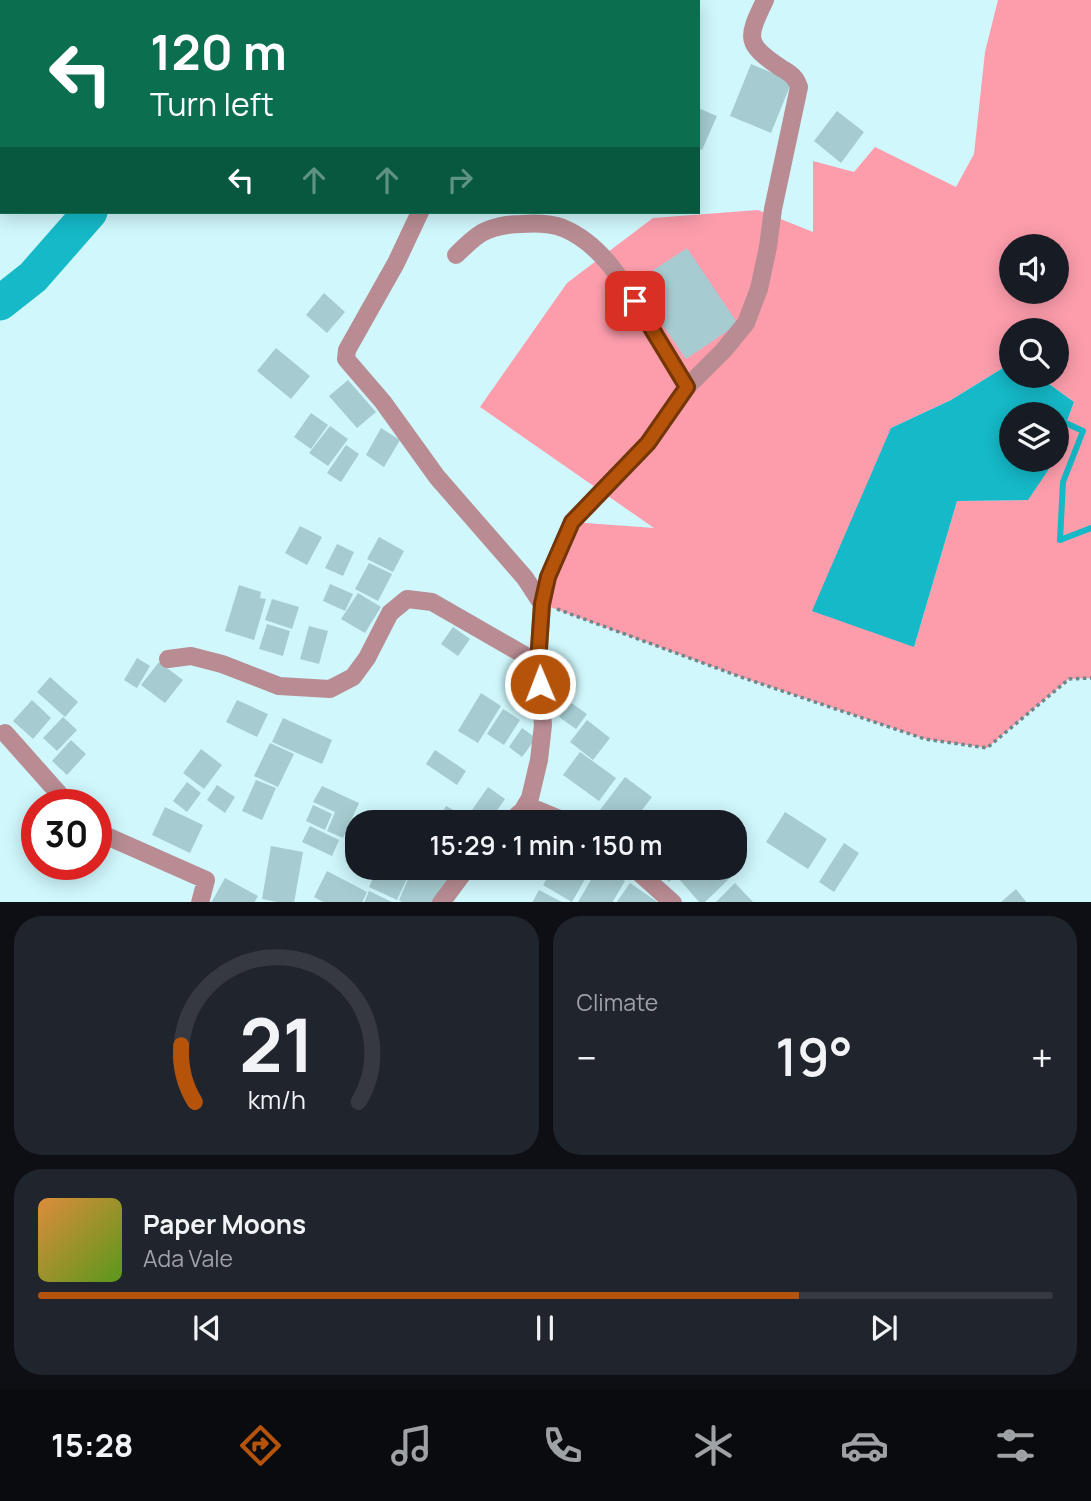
<!DOCTYPE html>
<html lang="en">
<head>
<meta charset="utf-8">
<style>
  body { margin:0; font-family:Manrope,sans-serif; background:#20242c; color:#f1f3f6; height:100vh; display:flex; flex-direction:column; font-size:26px; white-space:nowrap }
  * { box-sizing:border-box; margin:0 }
  p { font-size:23px; color:#9ea1a6 }
  .icon { flex:none; width:38px; height:38px; fill:none; stroke:currentColor; stroke-width:2; stroke-linecap:round; stroke-linejoin:round }
  .map { position:relative; height:902px; overflow:hidden }
  .sheet { display:flex; flex-direction:column; gap:14px; padding:14px; background:#0d0f14; flex:1 }
  .sheet>* { flex:none }
  .top-card { position:absolute; left:0px; top:0px; width:700px; height:214px; box-shadow:0 4px 18px #0003; background:#0b6e4f; color:#fff; overflow:hidden }
  .fabs { position:absolute; left:999px; top:234px; display:grid; gap:14px }
  .fabs a { display:grid; place-items:center; width:70px; height:70px; border-radius:50%; background:#171b24; box-shadow:0 4px 18px #0003; font-size:35px }
  .speed { position:absolute; left:21px; top:789px; display:flex; gap:14px; font-size:35px; font-weight:700; text-align:center }
  .speed>* { display:grid; place-content:center; width:91px; height:91px; border-radius:50%; background:#171b24; box-shadow:0 4px 18px #0003; line-height:1 }
  .speed .limit { border:10px solid #d22; background:#fff; color:#111 }
  .pin { position:absolute; display:grid; place-items:center; width:60px; height:60px; color:#fff; margin:-30px; border-radius:14px; box-shadow:0 4px 10px #0006 }
  .me { position:absolute; width:77px; margin:-38px; rotate:359deg; stroke-linejoin:round; filter:drop-shadow(0 0 5px #0008) }
  .turn { display:flex; align-items:center; gap:24px; height:147px; padding:0 35px; font-size:32px }
  .turn .icon { width:91px; height:91px; stroke-width:2.5 }
  .turn b { display:block; font-size:49px; line-height:60px }
  .lanes { display:flex; align-items:center; height:66px; padding:0 35px; background:#0003; justify-content:center; gap:35px; direction:ltr }
  .lanes .off { opacity:.35 }
  .big { font-size:52px; font-weight:600; line-height:1.1 }
  .sheet .card { flex:1; display:flex; flex-direction:column; justify-content:center; gap:10px; min-width:0; padding:0 24px; border-radius:28px; background:#20242c }
  .sheet .dial { align-items:center; gap:0 }
  .dial svg { height:182px; overflow:visible; fill:none; stroke:#363941; stroke-width:7; stroke-linecap:round; text-anchor:middle }
  .dial text { fill:#f1f3f6; stroke:none }
  .song { display:flex; align-items:center; gap:21px }
  .cover { width:84px; height:84px; border-radius:10px; background:linear-gradient(135deg,hsl(30 70% 55%),hsl(90 70% 35%)) }
  .played { height:7px; border-radius:4px; background:linear-gradient(90deg,#b45309 75%,#363941 75%) }
  .keys { display:flex; justify-content:space-around; direction:ltr }
  .heat { display:flex; justify-content:space-between; align-items:center; font-size:38px; direction:ltr }
  .sheet .tiles { flex:1; display:grid; gap:14px; grid-template-columns:1fr 1fr }
  .card:last-child { grid-column:span 2 }
  .trip { position:absolute; left:345px; top:810px; width:402px; height:70px; border-radius:28px; background:#171b24; box-shadow:0 4px 18px #0003; font-weight:600; line-height:70px; text-align:center }
  .tabs { display:flex; height:112px; justify-content:space-around; align-items:center; background:#090b0e; color:#9ea1a6 }
  .tabs .icon { width:49px; height:49px }
  .tabs .selected { color:#b45309 }
  .tabs b { font-size:32px; color:#f1f3f6 }
  .map>svg:first-child { display:block }
  .green { fill:#fd9dac; fill-rule:evenodd }
  .water { fill:#15b9c8 }
  .lines { fill:none; stroke-linecap:round; stroke-linejoin:round }
  .stream { stroke:#15b9c8; stroke-width:6 }
  .river { stroke:#15b9c8; stroke-width:35 }
  .building { fill:#a6ccd1 }
  .path { stroke:#6d888b; stroke-width:3.5; stroke-dasharray:3.5 3.5; stroke-linecap:butt }
  .minor { stroke:#b88c92; stroke-width:18 }
  .route-casing { stroke:#753606; stroke-width:18 }
  .route { stroke:#b45309; stroke-width:12 }
</style>
</head>
<body>
<div class="map">
<svg width="1091" height="903" viewBox="0 0 1091 903">
  <rect width="100%" height="100%" fill="#cff7fc"/>
  <path class="green" d="M 998,0 L 1091,0 L 1091,678 L 1069,679 L 987,748 L 925,739 L 741,677 L 542,604 L 572,522 L 654,528 L 480,407 L 567,283 L 653,218 L 758,210 L 813,232 L 813,161 L 854,172 L 875,147 L 956,187 L 974,154 L 985,52 ZM 1012,247 L 1057,247 L 1057,292 L 1012,292 ZM 1012,331 L 1057,331 L 1057,376 L 1038,376 L 1074,402 L 1057,448 L 1057,460 L 1053,460 L 1051,466 L 1027,500 L 957,501 L 914,647 L 891,428 L 951,400 L 1011,363 Z"/>
  <path class="water" d="M 1011,363 L 1012,376 L 1038,376 L 1074,402 L 1057,448 L 1057,415 L 1012,415 L 1012,460 L 1053,460 L 1051,466 L 1028,500 L 957,501 L 914,647 L 812,611 L 891,428 L 951,400 Z"/>
  <g class="lines">
    <path class="stream" d="M 1057,419 L 1083,431 L 1063,482 L 1060,540 L 1091,528"/>
    <path class="river" d="M 228,2 L 229,0
      M 0,303 L 33,277 L 90,212"/>
  </g>
  <path class="building" d="M 751,64 L 792,81 L 771,133 L 730,116 Z
    M 698,108 L 717,116 L 702,150 L 698,148 Z
    M 837,111 L 864,132 L 841,163 L 814,141 Z
    M 687,248 L 738,324 L 686,359 L 634,283 Z
    M 324,293 L 345,312 L 327,333 L 306,315 Z
    M 276,348 L 310,376 L 291,399 L 257,371 Z
    M 348,380 L 376,412 L 357,428 L 329,396 Z
    M 311,413 L 328,425 L 311,449 L 294,437 Z
    M 330,426 L 348,439 L 328,466 L 309,453 Z
    M 381,428 L 400,440 L 384,467 L 366,455 Z
    M 346,445 L 359,454 L 341,482 L 327,473 Z
    M 300,526 L 322,537 L 307,565 L 285,553 Z
    M 379,537 L 404,551 L 393,572 L 367,559 Z
    M 337,544 L 354,552 L 343,576 L 325,568 Z
    M 369,563 L 392,574 L 378,601 L 355,589 Z
    M 330,584 L 353,594 L 345,611 L 323,601 Z
    M 239,585 L 261,592 L 260,598 L 266,599 L 254,640 L 225,631 Z
    M 358,593 L 381,607 L 365,633 L 341,619 Z
    M 272,599 L 299,607 L 292,629 L 265,620 Z
    M 267,624 L 290,631 L 283,656 L 259,649 Z
    M 309,626 L 328,631 L 319,664 L 300,659 Z
    M 453,627 L 470,639 L 458,656 L 441,644 Z
    M 137,658 L 150,666 L 137,688 L 124,680 Z
    M 159,662 L 183,680 L 165,703 L 141,685 Z
    M 50,677 L 78,702 L 65,717 L 37,692 Z
    M 481,693 L 501,706 L 478,743 L 458,731 Z
    M 32,700 L 51,718 L 33,739 L 13,721 Z
    M 237,700 L 268,714 L 257,737 L 226,722 Z
    M 570,702 L 587,714 L 576,729 L 559,717 Z
    M 503,709 L 520,720 L 504,745 L 487,734 Z
    M 63,717 L 77,730 L 57,751 L 43,738 Z
    M 283,718 L 332,740 L 322,764 L 272,742 Z
    M 587,720 L 610,738 L 593,760 L 570,742 Z
    M 522,728 L 536,738 L 522,757 L 509,747 Z
    M 71,740 L 86,754 L 67,775 L 52,761 Z
    M 270,743 L 294,754 L 278,787 L 254,776 Z
    M 201,749 L 222,765 L 204,789 L 183,773 Z
    M 435,750 L 466,771 L 457,785 L 426,764 Z
    M 580,752 L 616,778 L 599,801 L 563,775 Z
    M 625,777 L 652,797 L 633,822 L 600,822 L 594,818 Z
    M 256,780 L 276,788 L 262,820 L 242,811 Z
    M 187,782 L 201,793 L 187,812 L 173,801 Z
    M 217,785 L 235,797 L 225,813 L 207,800 Z
    M 322,786 L 359,803 L 343,838 L 327,831 L 335,812 L 313,802 Z
    M 488,787 L 505,799 L 489,822 L 483,822 L 470,813 Z
    M 313,805 L 332,814 L 325,830 L 306,821 Z
    M 446,806 L 476,822 L 437,822 Z
    M 165,807 L 203,825 L 190,853 L 152,835 Z
    M 785,812 L 827,839 L 808,869 L 766,842 Z
    M 310,826 L 339,840 L 332,856 L 302,842 Z
    M 357,839 L 357,868 L 366,868 L 364,872 L 345,861 Z
    M 844,843 L 859,853 L 834,892 L 819,882 Z
    M 271,846 L 303,852 L 294,903 L 282,903 L 262,899 Z
    M 378,868 L 401,868 L 410,872 L 397,900 L 369,887 Z
    M 413,868 L 430,868 L 449,877 L 436,903 L 403,903 L 399,900 Z
    M 553,868 L 583,868 L 589,872 L 572,902 L 543,885 Z
    M 598,868 L 602,868 L 625,881 L 612,903 L 580,903 L 578,902 Z
    M 654,868 L 683,868 L 669,882 Z
    M 691,868 L 724,868 L 732,876 L 704,903 L 700,903 L 679,879 Z
    M 327,871 L 367,892 L 362,903 L 325,903 L 314,897 Z
    M 225,878 L 258,896 L 254,903 L 211,903 Z
    M 630,883 L 659,903 L 616,903 Z
    M 735,883 L 754,903 L 715,903 Z
    M 1016,889 L 1027,903 L 1000,903 Z
    M 539,890 L 564,903 L 532,903 Z
    M 369,891 L 394,903 L 364,903 Z"/>
  <g class="lines">
    <path class="path" d="M 557,609 L 741,677 L 925,739 L 987,748 L 1069,679 L 1091,678"/>
    <path class="minor" d="M 420,212 L 396,263 L 347,350 L 346,359 L 383,402 L 437,477 L 525,578 L 542,604
      M 456,255 C 463,248 471,240 480,234 C 491,227 508,224 521,224 C 535,223 550,223 563,228 C 604,245 626,287 648,323 C 661,344 674,365 687,387
      M 168,659 L 191,656 L 222,664 L 279,686 L 330,689 L 353,677 L 367,658 L 390,613 L 407,599 L 432,602 L 538,663
      M 5,733 L 69,805
      M 523,810 L 538,810 L 567,822
      M 510,822 L 523,810 L 530,798 L 539,760 L 543,725 L 538,663 L 542,604 L 548,577 L 572,522 L 648,443 L 687,387 L 724,350 L 746,323 L 759,289 L 768,247 L 773,209 L 799,87 C 796,77 790,73 781,68 C 744,43 747,38 765,0
      M 96,829 L 102,834 L 206,880 L 200,903
      M 634,868 L 673,903
      M 441,903 L 467,868"/>
  </g>
  <g class="lines">
    <g class="route-casing">
      <path id="route" d="M 540,684 L 538,663 L 542,604 L 548,577 L 572,522 L 648,443 L 687,387 L 635,301"/>
    </g>
    <use href="#route" class="route"/>
  </g>
</svg>
<div class="fabs">
<a><svg class="icon" aria-label="sound" viewBox="0 0 24 24"><path d="M4 9h4l5-4v14l-5-4H4zM17 9q2 3 0 6"/></svg></a>
<a><svg class="icon" aria-label="search" viewBox="0 0 24 24"><circle cx="10" cy="10" r="6"/><path d="M15 15l6 6"/></svg></a>
<a><svg class="icon" aria-label="layers" viewBox="0 0 24 24"><path d="M12 4l9 5-9 5-9-5zM3 14l9 5 9-5"/></svg></a>
</div>
<div class="speed"><div class="limit">30</div></div>
<div class="pin" style="left:635px;top:301px;background:#d93025"><svg class="icon" aria-label="arrive" viewBox="0 0 24 24"><path d="M6 21V4h12l-3 4 3 4H6"/></svg></div>
<svg class="me" style="left:540px;top:684px" viewBox="-20 -20 40 40"><circle r="17" fill="#b45309" stroke="#fff" stroke-width="3"/><path d="M0-11L8 9 0 5-8 9z" fill="#fff"/></svg>
<div class="trip">15:29 · 1 min · 150 m</div>
<div class="top-card">
<div class="turn"><svg class="icon" aria-label="left" viewBox="0 0 24 24"><path d="M17 20v-9H6M10 6l-5 5 5 5"/></svg><div><b>120 m</b>Turn left</div></div>
<div class="lanes"><svg class="icon" aria-label="left" viewBox="0 0 24 24"><path d="M17 20v-9H6M10 6l-5 5 5 5"/></svg><svg class="icon off" aria-label="ahead" viewBox="0 0 24 24"><path d="M12 20V5M6 11l6-6 6 6"/></svg><svg class="icon off" aria-label="ahead" viewBox="0 0 24 24"><path d="M12 20V5M6 11l6-6 6 6"/></svg><svg class="icon off" aria-label="right" viewBox="0 0 24 24"><path d="M7 20v-9h11M14 6l5 5-5 5"/></svg></div>
</div>
</div>
<section class="sheet">
<div class="tiles">
<div class="card dial"><svg viewBox="0 0 100 80">
<path d="M14 69A42 42 0 1 1 86 69"/>
<path d="M14 69A42 42 0 0 1 8 44" stroke="#b45309"/>
<text x="50" y="56" font-size="32" font-weight="700">21</text>
<text x="50" y="72" font-size="11">km/h</text>
</svg></div>
<div class="card"><p>Climate</p>
<div class="heat"><a>−</a><b class="big">19°</b><a>+</a></div>
</div>
<div class="card">
<div class="song"><i class="cover"></i><div><b>Paper Moons</b><p>Ada Vale</p></div></div>
<div class="played"></div>
<div class="keys"><svg class="icon" aria-label="previous" viewBox="0 0 24 24"><path d="M18 5L8 12l10 7zM5 5v14"/></svg><svg class="icon" aria-label="pause" viewBox="0 0 24 24"><path d="M8 5v14M16 5v14"/></svg><svg class="icon" aria-label="next" viewBox="0 0 24 24"><path d="M6 5l10 7-10 7zM19 5v14"/></svg></div>
</div>
</div>
</section>
<nav class="tabs">
<b>15:28</b>
<svg class="icon selected" aria-label="directions" viewBox="0 0 24 24"><path d="M12 3l9 9-9 9-9-9zM9 14v-3h6M13 9l2 2-2 2"/></svg>
<svg class="icon" aria-label="music" viewBox="0 0 24 24"><path d="M9 18V5l10-2v13"/><circle cx="6" cy="18" r="3"/><circle cx="16" cy="16" r="3"/></svg>
<svg class="icon" aria-label="phone" viewBox="0 0 24 24"><path d="M5 4h4l2 5-3 2q2 4 5 5l2-3 5 2v4C11 20 4 13 5 4z"/></svg>
<svg class="icon" aria-label="climate" viewBox="0 0 24 24"><path d="M12 3v18M4 7l16 10M4 17L20 7"/></svg>
<svg class="icon" aria-label="car" viewBox="0 0 24 24"><path d="M5 17H2v-5l4-1 3-4h7l3 4 3 1v5h-3M9 17h6M6 11h13"/><circle cx="7" cy="17" r="2"/><circle cx="17" cy="17" r="2"/></svg>
<svg class="icon" aria-label="filters" viewBox="0 0 24 24"><path d="M4 7h16M4 17h16"/><circle cx="9" cy="7" r="2"/><circle cx="15" cy="17" r="2"/></svg>
</nav>
</body>
</html>
